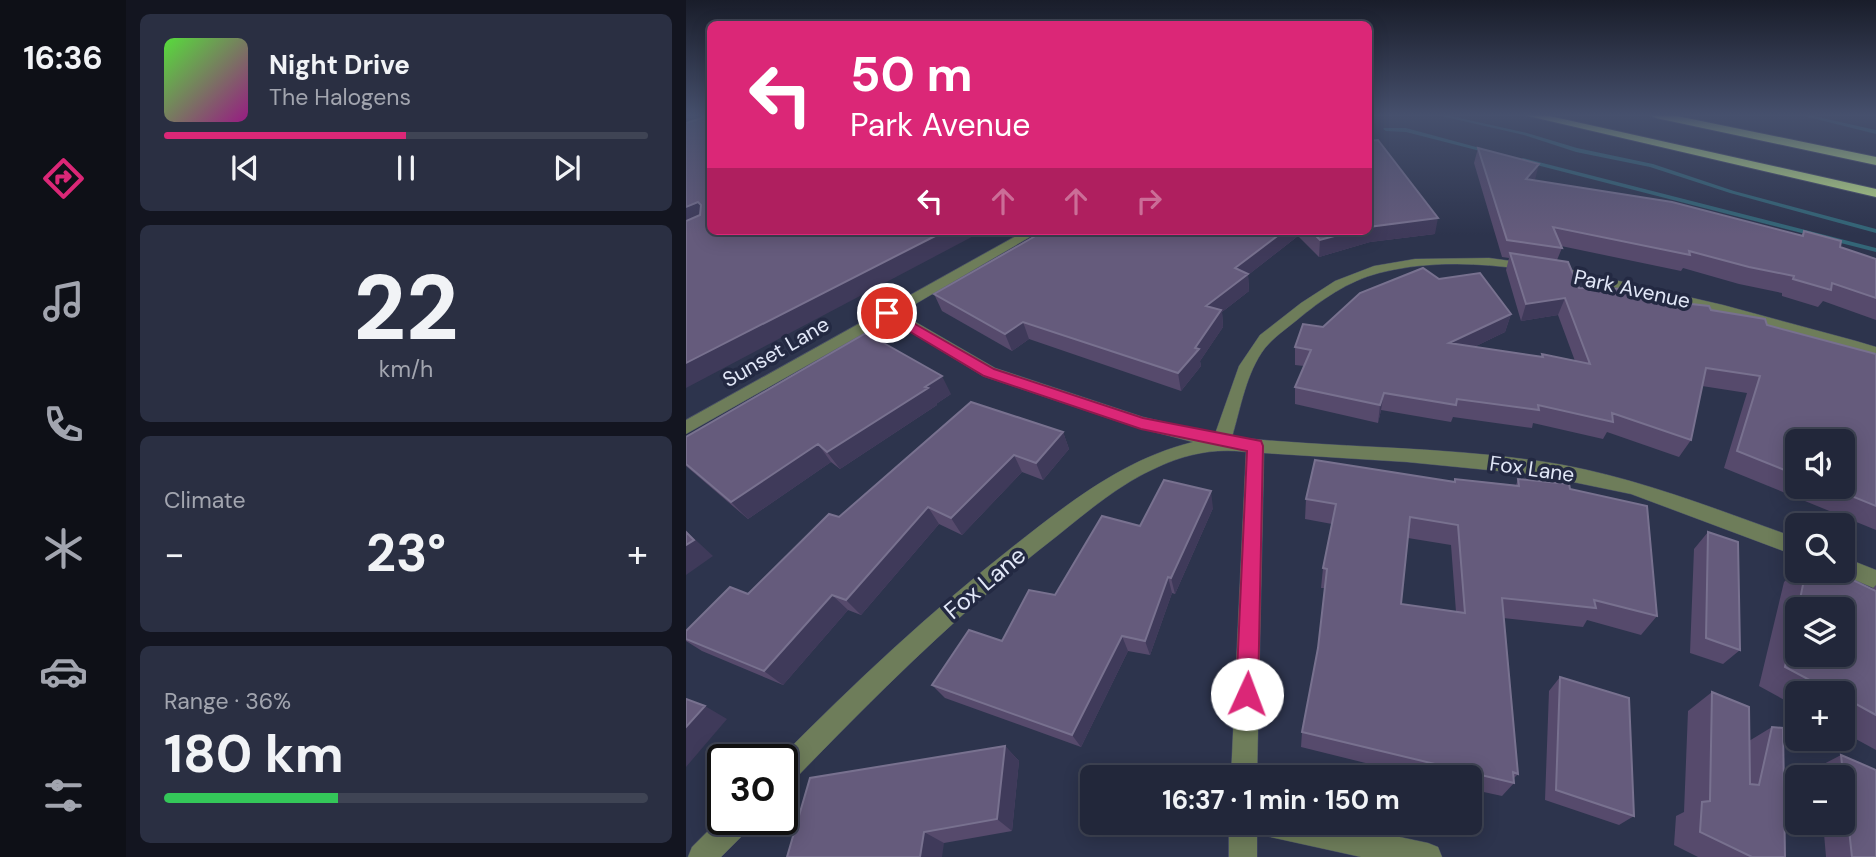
<!DOCTYPE html>
<html lang="en">
<head>
<meta charset="utf-8">
<style>
  body { margin:0; font-family:"DM Sans",sans-serif; background:#2a2f42; color:#f1f3f6; height:100vh; display:flex; flex-direction:column; font-size:26px; white-space:nowrap }
  * { box-sizing:border-box; margin:0 }
  p { font-size:23px; color:#a2a5af }
  .icon { flex:none; width:38px; height:38px; fill:none; stroke:currentColor; stroke-width:2; stroke-linecap:round; stroke-linejoin:round }
  .map { position:relative; flex:1; overflow:hidden }
  .sheet { display:flex; flex-direction:column; gap:14px; padding:14px; background:#131520; width:560px }
  .sheet>* { flex:none }
  .guide { position:absolute; left:21px; top:21px; width:665px; height:214px; border-radius:10px; box-shadow:0 4px 18px #0003,0 0 0 2px #3f4454; background:#db2777; color:#fff; overflow:hidden }
  .buttons { position:absolute; left:1099px; top:429px; display:grid; gap:14px }
  .buttons a { display:grid; place-items:center; width:70px; height:70px; border-radius:10px; background:#22273a; box-shadow:0 4px 18px #0003,0 0 0 2px #3f4454; font-size:35px }
  .speed { position:absolute; left:21px; top:744px; display:flex; gap:14px; font-size:35px; font-weight:700; text-align:center }
  .speed>* { display:grid; place-content:center; width:91px; height:91px; border-radius:50%; background:#22273a; box-shadow:0 4px 18px #0003,0 0 0 2px #3f4454; line-height:1 }
  .speed .limit { border:4px solid #111; border-radius:10px; background:#fff; color:#111 }
  .pin { position:absolute; display:grid; place-items:center; width:60px; height:60px; color:#fff; margin:-30px; border:4px solid #fff; border-radius:50%; box-shadow:0 2px 7px #0007 }
  .me { position:absolute; width:77px; margin:-38px; rotate:2deg; stroke-linejoin:round; filter:drop-shadow(0 0 5px #0008) }
  .turn { display:flex; align-items:center; gap:24px; height:147px; padding:0 28px; font-size:32px }
  .turn .icon { width:91px; height:91px; stroke-width:2.5 }
  .turn b { display:block; font-size:49px; line-height:60px }
  .lanes { display:flex; align-items:center; height:66px; padding:0 28px; background:#0003; justify-content:center; gap:35px; direction:ltr }
  .lanes .off { opacity:.35 }
  .big { font-size:52px; font-weight:700; line-height:1.1 }
  .sheet .widget { flex:1; display:flex; flex-direction:column; justify-content:center; gap:10px; min-width:0; padding:0 24px; border-radius:10px; background:#2a2f42 }
  .sheet .dial { align-items:center; gap:0 }
  .dial b { font-size:91px; line-height:1 }
  .song { display:flex; align-items:center; gap:21px }
  .cover { width:84px; height:84px; border-radius:10px; background:linear-gradient(135deg,hsl(110 70% 55%),hsl(310 70% 35%)) }
  .played { height:7px; border-radius:4px; background:linear-gradient(90deg,#db2777 50%,#3f4454 50%) }
  .keys { display:flex; justify-content:space-around; direction:ltr }
  .heat { display:flex; justify-content:space-between; align-items:center; font-size:38px; direction:ltr }
  .charge { height:10px; border-radius:5px; background:linear-gradient(90deg,#34c759 36%,#3f4454 0) }
  .trip { position:absolute; left:394px; top:765px; width:402px; height:70px; border-radius:10px; background:#22273a; box-shadow:0 4px 18px #0003,0 0 0 2px #3f4454; font-weight:700; line-height:70px; text-align:center }
  main { display:flex; flex:1; min-height:0 }
  .menu { display:flex; flex-direction:column; width:126px; justify-content:space-around; align-items:center; background:#0e1017; color:#a2a5af }
  .menu .icon { width:49px; height:49px }
  .menu .active { color:#db2777 }
  .menu b { font-size:32px; color:#f1f3f6 }
  .map>svg:first-child { display:block }
  .lines { fill:none; stroke-linecap:round; stroke-linejoin:round }
  .stream { fill:#367; fill-rule:evenodd }
  .minor-casing { stroke:#4a5168; stroke-width:1 }
  .highway-casing { stroke:#4a5168; stroke-width:2 }
  .minor { fill:#6e7d5a; fill-rule:evenodd }
  .highway { fill:#bde188; fill-rule:evenodd }
  .wall { fill:#564a6c; fill-rule:evenodd }
  .shaded-wall { fill:#3f3a5a }
  .building { fill:#655b7c; stroke:#78718f; stroke-width:2; fill-rule:evenodd }
  .route { fill:#db2777; stroke:#8e194d; stroke-width:2 }
  .labels { text-anchor:middle; stroke-width:7; stroke-linejoin:round; paint-order:stroke }
  .street-label { font-size:21px; fill:#e2e8f8; stroke:#232942 }
  .near-street-label { font-size:24px; fill:#e2e8f8; stroke:#232942 }
</style>
</head>
<body>
<main>
<nav class="menu">
<b>16:36</b>
<svg class="icon active" aria-label="directions" viewBox="0 0 24 24"><path d="M12 3l9 9-9 9-9-9zM9 14v-3h6M13 9l2 2-2 2"/></svg>
<svg class="icon" aria-label="music" viewBox="0 0 24 24"><path d="M9 18V5l10-2v13"/><circle cx="6" cy="18" r="3"/><circle cx="16" cy="16" r="3"/></svg>
<svg class="icon" aria-label="phone" viewBox="0 0 24 24"><path d="M5 4h4l2 5-3 2q2 4 5 5l2-3 5 2v4C11 20 4 13 5 4z"/></svg>
<svg class="icon" aria-label="climate" viewBox="0 0 24 24"><path d="M12 3v18M4 7l16 10M4 17L20 7"/></svg>
<svg class="icon" aria-label="car" viewBox="0 0 24 24"><path d="M5 17H2v-5l4-1 3-4h7l3 4 3 1v5h-3M9 17h6M6 11h13"/><circle cx="7" cy="17" r="2"/><circle cx="17" cy="17" r="2"/></svg>
<svg class="icon" aria-label="filters" viewBox="0 0 24 24"><path d="M4 7h16M4 17h16"/><circle cx="9" cy="7" r="2"/><circle cx="15" cy="17" r="2"/></svg>
</nav>
<section class="sheet">
<div class="widget">
<div class="song"><i class="cover"></i><div><b>Night Drive</b><p>The Halogens</p></div></div>
<div class="played"></div>
<div class="keys"><svg class="icon" aria-label="previous" viewBox="0 0 24 24"><path d="M18 5L8 12l10 7zM5 5v14"/></svg><svg class="icon" aria-label="pause" viewBox="0 0 24 24"><path d="M8 5v14M16 5v14"/></svg><svg class="icon" aria-label="next" viewBox="0 0 24 24"><path d="M6 5l10 7-10 7zM19 5v14"/></svg></div>
</div>
<div class="widget dial"><b>22</b><p>km/h</p></div>
<div class="widget"><p>Climate</p>
<div class="heat"><a>−</a><b class="big">23°</b><a>+</a></div>
</div>
<div class="widget"><p>Range · 36%</p><b class="big">180 km</b><div class="charge"></div></div>
</section>
<div class="map">
<svg width="1190" height="857" viewBox="0 0 1190 857">
  <rect width="100%" height="100%" fill="#2d344d"/>
  <g class="lines">
    <path class="stream" d="M 751,115 L 760,115 L 841,133 L 891,148 L 967,164 L 1048,191 L 1190,229 L 1190,233 L 1044,193 L 964,167 L 890,152 L 838,135 Z
      M 1114,115 L 1123,115 L 1190,130 L 1190,134 Z
      M 698,128 L 720,128 L 805,151 L 802,153 L 720,132 L 700,131 L 697,129 Z
      M 837,158 L 1190,248 L 1190,252 L 835,161 L 834,160 Z"/>
    <g class="minor-casing">
      <path id="minor" d="M 339,231 L 354,231 L 214,313 L 309,368 L 457,417 L 529,434 L 553,366 L 574,335 L 615,303 L 649,281 L 688,266 L 729,259 L 803,258 L 877,268 L 1037,305 L 1170,341 L 1190,347 L 1190,357 C 1108,335 1027,311 944,291 C 863,272 776,252 693,273 C 662,281 635,300 611,320 C 600,329 588,337 579,348 C 560,373 555,407 546,437 C 647,448 751,446 853,461 C 943,474 1026,508 1111,538 L 1111,556 L 945,494 L 853,475 L 721,462 L 578,453 L 571,777 L 545,777 L 560,452 C 529,448 500,454 472,467 C 435,483 402,511 371,536 C 275,610 189,696 105,783 L 96,787 L 96,760 L 92,760 C 167,684 245,611 329,545 C 384,502 438,459 507,442 L 449,427 L 297,376 L 203,319 L 0,434 L 0,420 Z
        M 1157,557 L 1190,570 L 1190,589 L 1150,572 L 1149,570 L 1157,570 Z
        M 37,816 L 37,819 L 67,819 L 63,829 L 35,857 L 2,857 L 6,847 Z
        M 543,822 L 643,822 L 742,843 L 752,847 L 756,857 L 675,857 L 571,834 L 571,857 L 543,857 Z"/>
    </g>
    <g class="highway-casing">
      <path id="highway" d="M 838,115 L 859,115 L 1190,189 L 1190,197 Z
        M 964,115 L 986,115 L 1190,157 L 1190,165 L 970,118 Z"/>
    </g>
    <use href="#minor" class="minor"/>
    <use href="#highway" class="highway"/>
  </g>
  <path class="wall" d="M 792,148 L 848,180 L 1115,236 L 1118,231 L 1154,247 L 1190,259 L 1190,320 L 1137,301 L 1132,307 L 1096,296 L 1096,293 L 1053,284 L 997,268 L 995,271 L 875,246 L 876,248 L 871,260 L 893,288 L 1025,310 L 1190,354 L 1190,530 L 1038,468 L 1061,393 L 1016,386 L 1005,440 L 993,457 L 921,432 L 917,439 L 847,423 L 846,428 L 767,417 L 765,422 L 695,410 L 692,423 L 609,404 L 609,387 L 618,366 L 609,365 L 609,347 L 637,327 L 753,279 L 825,314 L 819,332 L 788,347 L 855,357 L 856,354 L 889,361 L 872,315 L 835,321 L 820,270 L 823,258 L 816,257 L 788,163 ZM 1111,441 L 1157,486 L 1111,486 Z
    M 358,231 L 682,231 L 749,234 L 684,242 L 633,257 L 612,236 L 562,275 L 563,291 L 536,312 L 537,327 L 514,361 L 515,366 L 495,391 L 343,339 L 326,351 L 256,311 L 248,294 Z
    M 265,394 L 250,404 L 251,405 L 154,469 L 145,462 L 62,519 L 0,466 L 0,437 Z
    M 377,432 L 383,449 L 357,480 L 336,472 L 276,535 L 253,524 L 175,615 L 162,610 L 97,685 L 16,651 L 0,641 L 0,631 L 62,594 L 153,517 Z
    M 769,479 L 830,485 L 832,479 L 884,489 L 971,616 L 955,635 L 901,620 L 897,627 L 817,618 L 832,774 L 828,778 L 828,783 L 816,796 L 784,789 L 784,777 L 736,777 L 615,747 L 616,732 L 632,648 L 639,588 L 635,588 L 637,568 L 646,524 L 619,519 L 620,499 L 768,482 ZM 722,538 L 765,545 L 770,612 L 715,604 Z
    M 527,508 L 489,594 L 486,593 L 464,655 L 442,651 L 395,747 L 259,698 L 246,685 L 316,641 L 369,595 Z
    M 1022,532 L 1054,650 L 1037,664 L 1004,653 L 1008,549 Z
    M 1111,570 L 1146,570 L 1186,589 L 1190,585 L 1190,750 L 1157,732 L 1157,693 L 1111,693 L 1111,707 L 1073,686 L 1098,582 ZM 1111,609 L 1157,609 L 1111,654 Z
    M 874,677 L 948,816 L 933,825 L 859,800 L 863,691 Z
    M 1026,692 L 1063,741 L 1086,727 L 1099,857 L 1012,857 L 988,845 L 990,816 L 998,812 L 1002,711 Z
    M 319,746 L 333,761 L 326,831 L 258,843 L 101,857 Z
    M 1155,755 L 1190,857 L 1140,857 L 1137,822 L 1157,822 L 1157,777 L 1133,777 L 1132,767 Z"/>
  <path class="shaded-wall" d="M 0,115 L 19,115 L 0,130 Z
    M 853,164 L 849,180 L 840,179 Z
    M 12,202 L 23,219 L 0,228 L 0,207 Z
    M 752,218 L 749,234 L 684,242 L 633,257 L 634,240 L 667,231 L 682,231 L 682,227 Z
    M 259,231 L 297,231 L 0,388 L 0,363 Z
    M 598,231 L 613,231 L 612,236 L 562,275 L 563,291 L 536,312 L 537,327 L 514,361 L 515,366 L 495,391 L 492,373 L 509,348 L 520,306 L 549,268 Z
    M 879,298 L 872,315 L 835,321 L 840,304 Z
    M 825,314 L 819,332 L 759,361 L 763,343 Z
    M 337,322 L 343,339 L 326,351 L 319,334 Z
    M 256,376 L 265,394 L 250,404 L 251,405 L 154,469 L 141,452 Z
    M 698,393 L 695,410 L 692,423 L 694,405 Z
    M 377,432 L 383,449 L 357,480 L 350,463 Z
    M 132,444 L 145,462 L 62,519 L 45,502 Z
    M 328,455 L 336,472 L 276,535 L 265,518 Z
    M 525,491 L 527,508 L 489,594 L 485,578 Z
    M 242,507 L 253,524 L 175,615 L 160,600 Z
    M 0,531 L 27,556 L 0,575 Z
    M 482,577 L 486,593 L 464,655 L 459,641 Z
    M 146,595 L 162,610 L 97,685 L 78,671 Z
    M 436,636 L 442,651 L 395,747 L 386,735 Z
    M 19,706 L 41,719 L 0,767 L 0,727 Z
    M 319,746 L 333,761 L 326,831 L 311,819 Z
    M 238,832 L 258,843 L 256,857 L 234,857 Z"/>
  <path class="building" d="M 16,115 L 24,115 L 24,231 L 259,231 L 0,363 L 0,221 L 14,215 L 15,205 L 12,202 L 0,207 L 0,123 L 16,118 Z
    M 692,140 L 752,218 L 682,227 L 682,141 Z
    M 792,148 L 853,164 L 840,179 L 986,202 L 1117,236 L 1118,231 L 1155,241 L 1154,247 L 1190,259 L 1190,298 L 1146,283 L 1145,290 L 1107,279 L 1108,276 L 1063,267 L 1003,251 L 1004,255 L 867,227 L 876,248 L 821,240 Z
    M 358,231 L 598,231 L 549,268 L 562,274 L 520,306 L 535,310 L 509,348 L 513,349 L 492,373 L 337,322 L 319,334 L 248,294 Z
    M 625,231 L 667,231 L 634,240 Z
    M 824,253 L 882,262 L 893,288 L 947,289 L 951,298 L 1023,306 L 1025,310 L 1079,319 L 1081,325 L 1190,354 L 1190,506 L 1141,486 L 1157,486 L 1157,441 L 1111,441 L 1111,475 L 1051,451 L 1074,376 L 1020,368 L 1005,440 L 926,413 L 927,422 L 852,405 L 853,410 L 771,399 L 770,405 L 698,393 L 694,405 L 609,387 L 625,350 L 609,347 L 617,324 L 637,327 L 674,293 L 737,268 L 753,279 L 794,273 L 825,314 L 763,343 L 857,357 L 856,354 L 904,364 L 879,298 L 840,304 Z
    M 180,333 L 256,376 L 239,387 L 242,388 L 141,452 L 132,444 L 45,502 L 0,464 L 0,437 Z
    M 285,402 L 377,432 L 350,463 L 328,455 L 265,518 L 242,507 L 160,600 L 146,595 L 78,671 L 0,639 L 0,631 L 44,587 L 62,594 L 143,514 L 153,517 Z
    M 629,460 L 769,482 L 769,479 L 833,486 L 832,479 L 883,484 L 884,489 L 961,506 L 971,616 L 908,600 L 910,608 L 816,598 L 832,774 L 827,772 L 828,783 L 616,732 L 632,648 L 641,569 L 637,568 L 650,504 L 620,499 ZM 724,517 L 772,525 L 779,613 L 715,604 Z
    M 478,480 L 525,491 L 485,578 L 482,577 L 459,641 L 436,636 L 386,735 L 246,685 L 283,630 L 316,641 L 343,590 L 369,595 L 416,516 L 454,526 Z
    M 0,532 L 8,540 L 0,545 Z
    M 1022,532 L 1052,542 L 1054,650 L 1020,638 Z
    M 1120,570 L 1146,570 L 1190,591 L 1190,715 L 1157,697 L 1157,693 L 1148,693 L 1099,667 L 1111,612 L 1111,654 L 1157,654 L 1157,609 L 1112,609 Z
    M 874,677 L 943,698 L 948,816 L 870,790 Z
    M 1026,692 L 1063,707 L 1064,784 L 1073,785 L 1086,727 L 1097,728 L 1099,857 L 1066,857 L 1014,832 L 1016,802 L 1024,801 Z
    M 0,699 L 19,706 L 0,727 Z
    M 319,746 L 311,819 L 238,832 L 234,857 L 101,857 L 124,778 Z
    M 1155,755 L 1190,770 L 1190,857 L 1166,857 Z"/>
  <linearGradient id="sky" x2="0" y2="1"><stop stop-color="#191d2a"/><stop offset="0.49" stop-color="#46506d"/><stop offset="1" stop-color="#46506d" stop-opacity="0"/></linearGradient>
  <rect width="1190" height="235" fill="url(#sky)"/>
  <path class="route" d="M 201,308 L 308,369 L 457,418 L 575,441 L 577,446 L 572,694 L 568,702 L 561,705 L 553,702 L 550,694 L 561,451 L 455,429 L 298,376 L 196,315 L 196,310 Z"/>
  <g class="labels">
    <g class="street-label">
      <text transform="translate(946 289) rotate(12)" y="7">Park Avenue</text>
      <text transform="translate(90 352) rotate(-30)" y="7">Sunset Lane</text>
      <text transform="translate(846 469) rotate(8)" y="7">Fox Lane</text>
    </g>
    <g class="near-street-label">
      <text transform="translate(299 583) rotate(-40)" y="8">Fox Lane</text>
    </g>
  </g>
</svg>
<div class="buttons">
<a><svg class="icon" aria-label="sound" viewBox="0 0 24 24"><path d="M4 9h4l5-4v14l-5-4H4zM17 9q2 3 0 6"/></svg></a>
<a><svg class="icon" aria-label="search" viewBox="0 0 24 24"><circle cx="10" cy="10" r="6"/><path d="M15 15l6 6"/></svg></a>
<a><svg class="icon" aria-label="layers" viewBox="0 0 24 24"><path d="M12 4l9 5-9 5-9-5zM3 14l9 5 9-5"/></svg></a>
<a>+</a>
<a>−</a>
</div>
<div class="speed"><div class="limit">30</div></div>
<div class="pin" style="left:201px;top:313px;background:#d93025"><svg class="icon" aria-label="arrive" viewBox="0 0 24 24"><path d="M6 21V4h12l-3 4 3 4H6"/></svg></div>
<svg class="me" style="left:561px;top:694px" viewBox="-20 -20 40 40"><circle r="19" fill="#fff"/><path d="M0-13L10 11 0 6-10 11z" fill="#db2777"/></svg>
<div class="trip">16:37 · 1 min · 150 m</div>
<div class="guide">
<div class="turn"><svg class="icon" aria-label="left" viewBox="0 0 24 24"><path d="M17 20v-9H6M10 6l-5 5 5 5"/></svg><div><b>50 m</b>Park Avenue</div></div>
<div class="lanes"><svg class="icon" aria-label="left" viewBox="0 0 24 24"><path d="M17 20v-9H6M10 6l-5 5 5 5"/></svg><svg class="icon off" aria-label="ahead" viewBox="0 0 24 24"><path d="M12 20V5M6 11l6-6 6 6"/></svg><svg class="icon off" aria-label="ahead" viewBox="0 0 24 24"><path d="M12 20V5M6 11l6-6 6 6"/></svg><svg class="icon off" aria-label="right" viewBox="0 0 24 24"><path d="M7 20v-9h11M14 6l5 5-5 5"/></svg></div>
</div>
</div>
</main>
</body>
</html>
